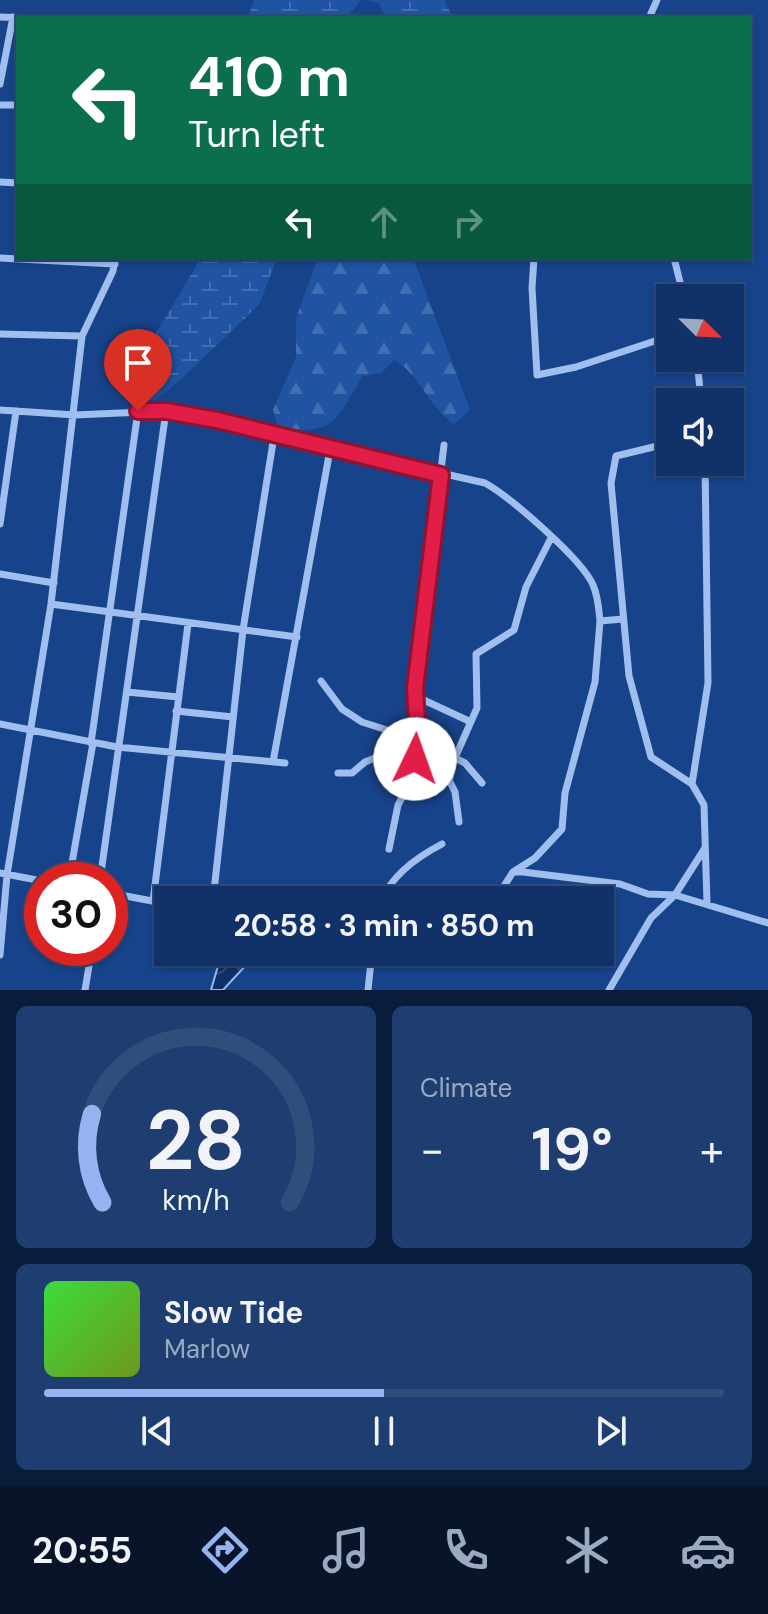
<!DOCTYPE html>
<html lang="en">
<head>
<meta charset="utf-8">
<style>
  body { margin:0; font-family:"DM Sans",sans-serif; background:#1e3e71; color:#f1f3f6; height:100vh; display:flex; flex-direction:column; font-size:30px; white-space:nowrap }
  * { box-sizing:border-box; margin:0 }
  p { font-size:26px; color:#9caac0 }
  .icon { flex:none; width:44px; height:44px; fill:none; stroke:currentColor; stroke-width:2; stroke-linecap:round; stroke-linejoin:round }
  .map { position:relative; height:990px; overflow:hidden }
  .panel { display:flex; flex-direction:column; gap:16px; padding:16px; background:#091c39; flex:1 }
  .panel>* { flex:none }
  .banner { position:absolute; left:16px; top:16px; width:736px; height:244px; border-radius:0px; box-shadow:0 2px 6px #0004,0 0 0 2px #304d7c; background:#0b6e4f; color:#fff; overflow:hidden }
  .needle { width:52px; rotate:114deg }
  .controls { position:absolute; left:656px; top:284px; display:grid; gap:16px }
  .controls a { display:grid; place-items:center; width:88px; height:88px; border-radius:0px; background:#113268; box-shadow:0 2px 6px #0004,0 0 0 2px #304d7c; font-size:40px }
  .speed { position:absolute; left:24px; top:862px; display:flex; gap:16px; font-size:40px; font-weight:700; text-align:center }
  .speed>* { display:grid; place-content:center; width:104px; height:104px; border-radius:50%; background:#113268; box-shadow:0 2px 6px #0004,0 0 0 2px #304d7c; line-height:1 }
  .speed .limit { border:12px solid #d22; background:#fff; color:#111 }
  .pin { position:absolute; display:grid; place-items:center; width:68px; height:68px; color:#fff; margin:-82px -34px; border-radius:50% 50% 50% 0; rotate:-45deg; box-shadow:0 0 8px #0007 }
  .pin .icon { rotate:45deg }
  .me { position:absolute; width:88px; margin:-44px; rotate:3deg; stroke-linejoin:round; filter:drop-shadow(0 0 6px #0008) }
  .turn { display:flex; align-items:center; gap:28px; height:168px; padding:0 40px; font-size:36px }
  .turn .icon { width:104px; height:104px; stroke-width:2.5 }
  .turn b { display:block; font-size:56px; line-height:68px }
  .lanes { display:flex; align-items:center; height:76px; padding:0 40px; background:#0003; justify-content:center; gap:40px; direction:ltr }
  .lanes .off { opacity:.35 }
  .big { font-size:60px; font-weight:700; line-height:1.1 }
  .panel .widget { flex:1; display:flex; flex-direction:column; justify-content:center; gap:12px; min-width:0; padding:0 28px; border-radius:12px; background:#1e3e71 }
  .panel .dial { align-items:center; gap:0 }
  .dial svg { height:208px; overflow:visible; fill:none; stroke:#304d7c; stroke-width:7; stroke-linecap:round; text-anchor:middle }
  .dial text { fill:#f1f3f6; stroke:none }
  .song { display:flex; align-items:center; gap:24px }
  .cover { width:96px; height:96px; border-radius:12px; background:linear-gradient(135deg,hsl(120 70% 55%),hsl(80 70% 35%)) }
  .played { height:8px; border-radius:4px; background:linear-gradient(90deg,#95b2f1 50%,#304d7c 50%) }
  .keys { display:flex; justify-content:space-around; direction:ltr }
  .heat { display:flex; justify-content:space-between; align-items:center; font-size:44px; direction:ltr }
  .panel .tiles { flex:1; display:grid; gap:16px; grid-template-columns:1fr 1fr }
  .widget:last-child { grid-column:span 2 }
  .trip { position:absolute; left:154px; top:886px; width:460px; height:80px; border-radius:0px; background:#113268; box-shadow:0 2px 6px #0004,0 0 0 2px #304d7c; font-weight:700; line-height:80px; text-align:center }
  .tab-bar { display:flex; height:128px; justify-content:space-around; align-items:center; background:#07142a; color:#9caac0 }
  .tab-bar .icon { width:56px; height:56px }
  .tab-bar .active { color:#95b2f1 }
  .tab-bar b { font-size:36px; color:#f1f3f6 }
  .map>svg:first-child { display:block }
  .forest { fill:url(#forest-firs) }
  .wetland { fill:url(#wetland-marsh) }
  .water { fill:url(#water-waves); stroke:#93b9f1; stroke-width:2 }
  .lines { fill:none; stroke-linecap:round; stroke-linejoin:round }
  .minor { stroke:#a0bfee; stroke-width:7 }
  .route-casing { stroke:#92132f; stroke-width:20 }
  .route { stroke:#e11d48; stroke-width:14 }
</style>
</head>
<body>
<div class="map">
<svg width="768" height="990" viewBox="0 0 768 990">
  <defs>
    <pattern id="forest-firs" width="22" height="20" patternUnits="userSpaceOnUse" patternTransform="scale(2)"><rect width="22" height="20" fill="#2054a3"/><path d="M5 1l3.5 6h-7zM16 11l3.5 6h-7z" fill="#416eb1"/></pattern>
    <pattern id="wetland-marsh" width="20" height="14" patternUnits="userSpaceOnUse" patternTransform="scale(2)"><rect width="20" height="14" fill="#2054a3"/><path d="M1 5h8M5 5V1M11 12h8M15 12V8" fill="none" stroke="#416eb1"/></pattern>
    <pattern id="water-waves" width="16" height="10" patternUnits="userSpaceOnUse" patternTransform="scale(2)"><rect width="16" height="10" fill="#0f3067"/><path d="M0 5q4-4 8 0t8 0" fill="none" stroke="#334f7e"/></pattern>
  </defs>
  <rect width="100%" height="100%" fill="#17438a"/>
  <path class="forest" d="M 318,258 L 413,258 L 470,410 L 454,424 C 428,407 421,375 394,360 L 381,373 L 363,376 C 334,421 338,435 279,428 L 273,410 L 296,357 L 296,318 Z"/>
  <path class="wetland" d="M 254,0 L 361,0 L 346,18 L 248,18 Z
    M 367,0 L 444,0 L 453,18 L 386,18 L 379,3 Z
    M 201,258 L 277,258 L 259,305 L 178,382 L 132,418 L 136,367 Z"/>
  <path class="water" d="M 214,952 L 258,952 L 223,990 L 211,990 L 218,966 Z"/>
  <g class="lines">
    <path class="minor" d="M 0,17 L 28,18
      M 649,18 L 657,0
      M 0,84 L 13,17
      M 0,105 L 18,105
      M 0,182 L 18,183
      M 0,258 L 115,264
      M 534,258 L 532,288 L 537,375 L 576,367 L 670,336
      M 674,258 L 684,298
      M 0,334 L 82,336
      M 697,358 L 701,402
      M 0,410 L 75,415 L 166,411 L 485,483 C 510,497 582,559 593,585 C 598,596 599,609 600,621
      M 670,443 L 616,456 L 611,483 L 629,676 L 651,757 L 692,784 L 704,805 L 707,903
      M 0,524 L 16,411
      M 0,574 L 54,583
      M 51,604 L 297,637
      M 321,681 L 342,709 L 362,722 L 418,740 L 465,763 L 482,783
      M 127,692 L 178,697
      M 415,696 L 471,722
      M 176,711 L 233,717
      M 0,724 L 117,747 L 285,763
      M 91,743 L 138,411
      M 434,750 L 455,792 L 459,822
      M 273,762 L 330,450
      M 338,773 L 352,773 L 365,762 L 404,746 L 415,759
      M 449,782 L 454,760 L 477,708 L 476,654 L 514,630 L 526,587 L 551,538
      M 692,784 L 708,683 L 705,462
      M 389,849 L 398,805 L 410,783 L 418,740 L 415,688 L 444,445
      M 513,872 L 535,858 L 562,829 L 565,793 L 595,682 L 600,621 L 623,619
      M 0,873 L 42,881
      M 69,880 L 93,743
      M 100,880 L 166,411
      M 110,893 L 168,904
      M 213,900 L 243,630 L 274,436
      M 382,900 C 392,875 419,856 442,844
      M 495,900 L 513,872 L 523,872 L 620,884 L 648,894 L 675,895 L 768,923
      M 153,901 L 188,624
      M 0,955 L 7,875 L 51,604 L 82,336 L 113,271 L 115,258
      M 85,990 L 92,948
      M 368,990 L 372,952
      M 609,990 L 651,918 L 675,895 L 705,848"/>
  </g>
  <g class="lines">
    <g class="route-casing">
      <path id="route" d="M 138,411 L 166,411 L 217,420 L 441,475 L 415,688 L 418,740 L 415,759"/>
    </g>
    <use href="#route" class="route"/>
  </g>
</svg>
<div class="controls">
<a><svg class="needle" viewBox="-14 -14 28 28"><path d="M0-13l5 13h-10z" fill="#e53935"/><path d="M0 13l5-13h-10z" fill="#9caac0"/></svg></a>
<a><svg class="icon" aria-label="sound" viewBox="0 0 24 24"><path d="M4 9h4l5-4v14l-5-4H4zM17 9q2 3 0 6"/></svg></a>
</div>
<div class="speed"><div class="limit">30</div></div>
<div class="pin" style="left:138px;top:411px;background:#d93025"><svg class="icon" aria-label="arrive" viewBox="0 0 24 24"><path d="M6 21V4h12l-3 4 3 4H6"/></svg></div>
<svg class="me" style="left:415px;top:759px" viewBox="-20 -20 40 40"><circle r="19" fill="#fff"/><path d="M0-13L10 11 0 6-10 11z" fill="#e11d48"/></svg>
<div class="trip">20:58 · 3 min · 850 m</div>
<div class="banner">
<div class="turn"><svg class="icon" aria-label="left" viewBox="0 0 24 24"><path d="M17 20v-9H6M10 6l-5 5 5 5"/></svg><div><b>410 m</b>Turn left</div></div>
<div class="lanes"><svg class="icon" aria-label="left" viewBox="0 0 24 24"><path d="M17 20v-9H6M10 6l-5 5 5 5"/></svg><svg class="icon off" aria-label="ahead" viewBox="0 0 24 24"><path d="M12 20V5M6 11l6-6 6 6"/></svg><svg class="icon off" aria-label="right" viewBox="0 0 24 24"><path d="M7 20v-9h11M14 6l5 5-5 5"/></svg></div>
</div>
</div>
<section class="panel">
<div class="tiles">
<div class="widget dial"><svg viewBox="0 0 100 80">
<path d="M14 69A42 42 0 1 1 86 69"/>
<path d="M14 69A42 42 0 0 1 10 35" stroke="#95b2f1"/>
<text x="50" y="56" font-size="32" font-weight="700">28</text>
<text x="50" y="72" font-size="11">km/h</text>
</svg></div>
<div class="widget"><p>Climate</p>
<div class="heat"><a>−</a><b class="big">19°</b><a>+</a></div>
</div>
<div class="widget">
<div class="song"><i class="cover"></i><div><b>Slow Tide</b><p>Marlow</p></div></div>
<div class="played"></div>
<div class="keys"><svg class="icon" aria-label="previous" viewBox="0 0 24 24"><path d="M18 5L8 12l10 7zM5 5v14"/></svg><svg class="icon" aria-label="pause" viewBox="0 0 24 24"><path d="M8 5v14M16 5v14"/></svg><svg class="icon" aria-label="next" viewBox="0 0 24 24"><path d="M6 5l10 7-10 7zM19 5v14"/></svg></div>
</div>
</div>
</section>
<nav class="tab-bar">
<b>20:55</b>
<svg class="icon active" aria-label="directions" viewBox="0 0 24 24"><path d="M12 3l9 9-9 9-9-9zM9 14v-3h6M13 9l2 2-2 2"/></svg>
<svg class="icon" aria-label="music" viewBox="0 0 24 24"><path d="M9 18V5l10-2v13"/><circle cx="6" cy="18" r="3"/><circle cx="16" cy="16" r="3"/></svg>
<svg class="icon" aria-label="phone" viewBox="0 0 24 24"><path d="M5 4h4l2 5-3 2q2 4 5 5l2-3 5 2v4C11 20 4 13 5 4z"/></svg>
<svg class="icon" aria-label="climate" viewBox="0 0 24 24"><path d="M12 3v18M4 7l16 10M4 17L20 7"/></svg>
<svg class="icon" aria-label="car" viewBox="0 0 24 24"><path d="M5 17H2v-5l4-1 3-4h7l3 4 3 1v5h-3M9 17h6M6 11h13"/><circle cx="7" cy="17" r="2"/><circle cx="17" cy="17" r="2"/></svg>
</nav>
</body>
</html>
